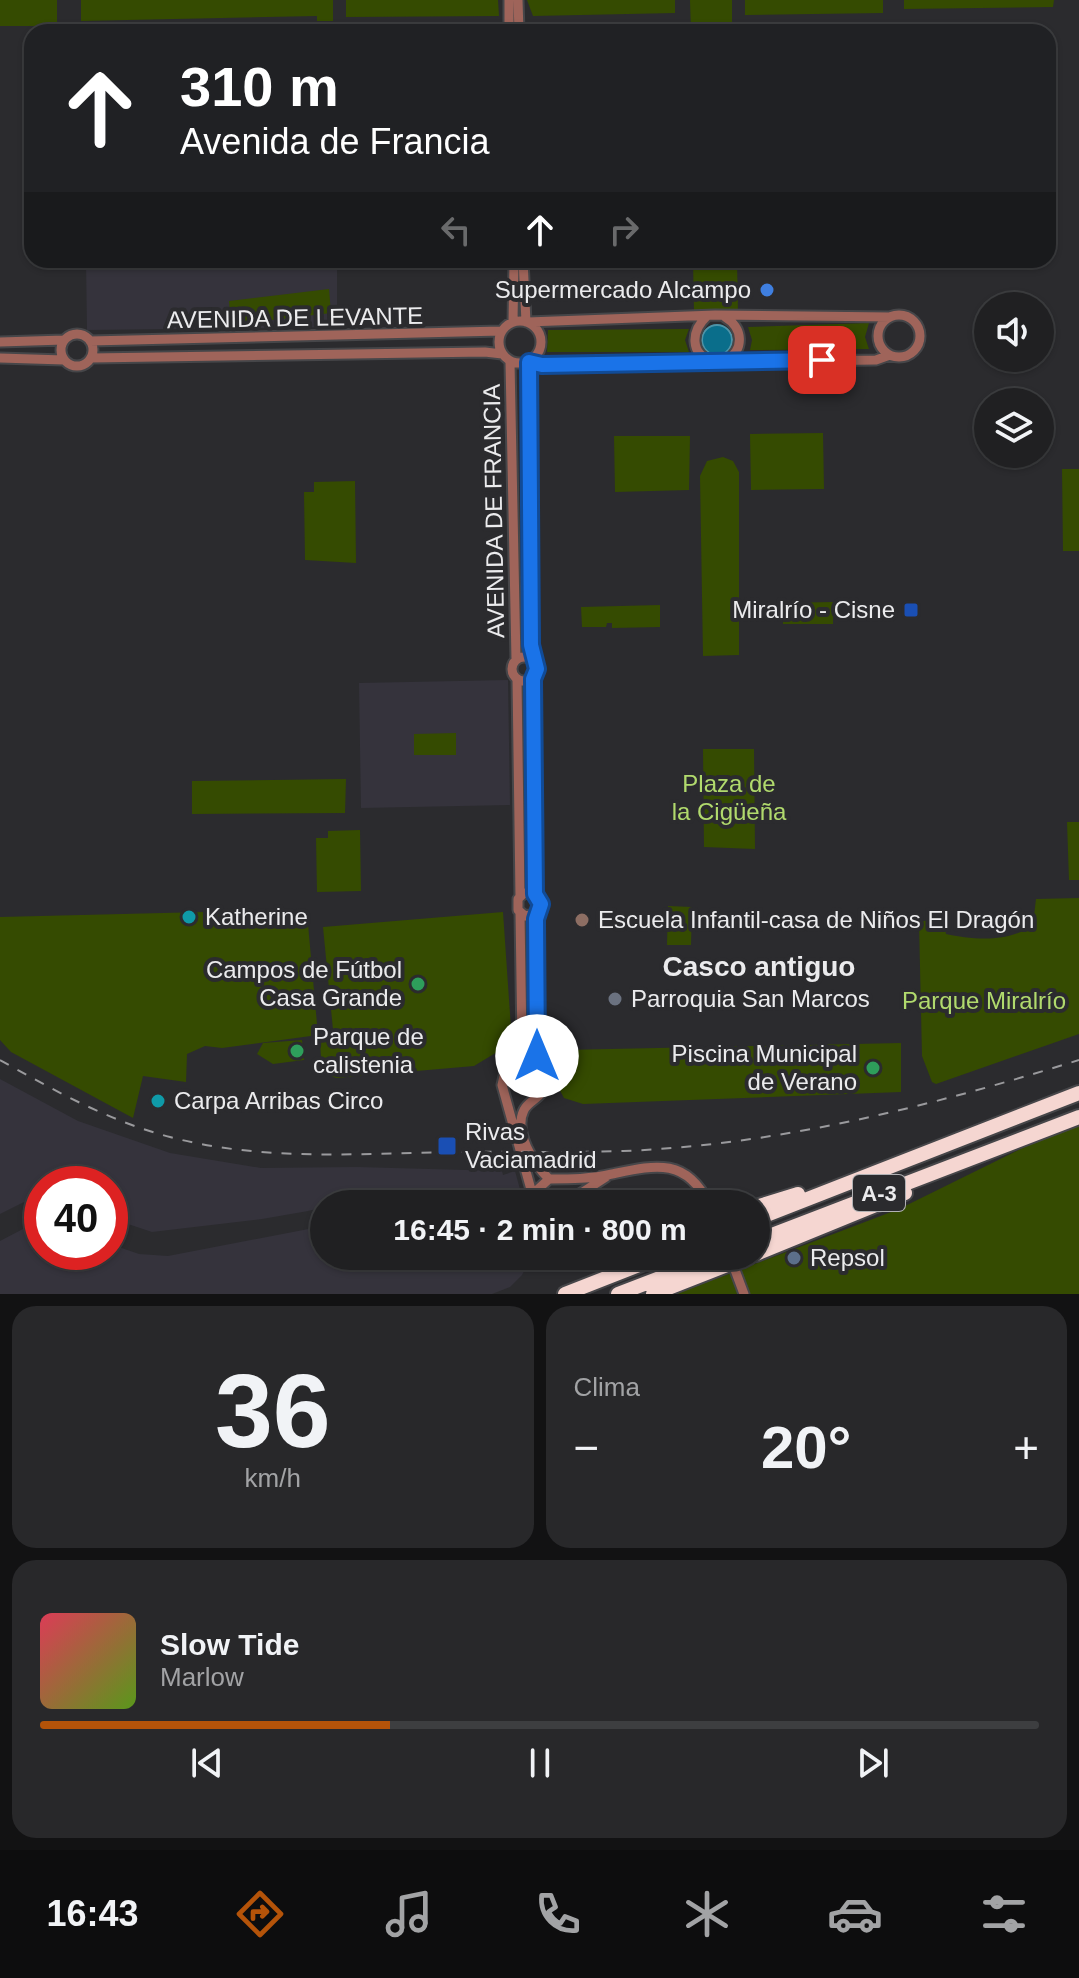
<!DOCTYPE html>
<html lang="es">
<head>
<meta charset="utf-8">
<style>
  body { margin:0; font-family:Helvetica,sans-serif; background:#28282a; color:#f1f3f6; height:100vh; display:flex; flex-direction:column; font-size:30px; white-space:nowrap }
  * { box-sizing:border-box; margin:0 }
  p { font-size:26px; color:#a2a3a5 }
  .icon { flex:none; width:44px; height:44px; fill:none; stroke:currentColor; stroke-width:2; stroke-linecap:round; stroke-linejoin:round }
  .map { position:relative; height:1294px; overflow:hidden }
  .panel { display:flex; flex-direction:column; gap:12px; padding:12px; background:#121213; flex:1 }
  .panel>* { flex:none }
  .top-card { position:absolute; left:24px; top:24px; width:1032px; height:244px; border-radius:24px; box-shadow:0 2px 6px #0004,0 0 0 2px #3d3e40; background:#202124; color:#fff; overflow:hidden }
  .buttons { position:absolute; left:974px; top:292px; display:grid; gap:16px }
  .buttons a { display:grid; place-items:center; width:80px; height:80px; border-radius:50%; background:#202022; box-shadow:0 2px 6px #0004,0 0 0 2px #3d3e40; font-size:40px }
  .speed { position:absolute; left:24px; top:1166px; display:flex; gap:16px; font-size:40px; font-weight:700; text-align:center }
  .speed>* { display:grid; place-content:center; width:104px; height:104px; border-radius:50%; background:#202022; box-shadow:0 2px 6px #0004,0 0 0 2px #3d3e40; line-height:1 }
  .speed .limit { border:12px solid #d22; background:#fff; color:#111 }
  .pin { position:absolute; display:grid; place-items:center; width:68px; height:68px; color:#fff; margin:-34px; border-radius:16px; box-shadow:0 4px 12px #0006 }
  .me { position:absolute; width:88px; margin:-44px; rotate:0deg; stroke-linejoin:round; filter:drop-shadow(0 0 6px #0008) }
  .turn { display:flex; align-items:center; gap:28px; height:168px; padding:0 24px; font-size:36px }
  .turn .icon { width:104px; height:104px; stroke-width:2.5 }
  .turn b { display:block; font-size:56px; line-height:68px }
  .lanes { display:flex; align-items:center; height:76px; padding:0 24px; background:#0003; justify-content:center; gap:40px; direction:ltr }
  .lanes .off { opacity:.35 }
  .big { font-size:60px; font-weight:800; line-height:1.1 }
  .panel .tile { flex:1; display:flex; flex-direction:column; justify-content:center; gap:12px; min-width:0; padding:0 28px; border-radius:24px; background:#28282a }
  .panel .dial { align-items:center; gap:0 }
  .dial b { font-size:104px; line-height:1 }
  .song { display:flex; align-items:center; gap:24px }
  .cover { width:96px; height:96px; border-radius:12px; background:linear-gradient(135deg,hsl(350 70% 55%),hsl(90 70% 35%)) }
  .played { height:8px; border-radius:4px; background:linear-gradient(90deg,#b45309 35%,#3d3e40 35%) }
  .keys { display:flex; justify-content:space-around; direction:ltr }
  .heat { display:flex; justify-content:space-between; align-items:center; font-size:44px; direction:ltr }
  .panel .tiles { flex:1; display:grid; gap:12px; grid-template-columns:1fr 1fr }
  .tile:last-child { grid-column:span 2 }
  .trip { position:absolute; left:310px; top:1190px; width:460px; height:80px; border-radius:40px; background:#202022; box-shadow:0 2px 6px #0004,0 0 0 2px #3d3e40; font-weight:800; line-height:80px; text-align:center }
  .tab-bar { display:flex; height:128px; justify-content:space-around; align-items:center; background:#0d0d0e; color:#a2a3a5 }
  .tab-bar .icon { width:56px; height:56px }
  .tab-bar .active { color:#b45309 }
  .tab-bar b { font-size:36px; color:#f1f3f6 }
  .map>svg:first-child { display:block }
  .built { fill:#35333c }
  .green { fill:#354b01 }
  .water { fill:#0a6e8b; stroke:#4e94a8; stroke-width:2 }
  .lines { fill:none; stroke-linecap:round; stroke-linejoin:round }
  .tertiary-casing { stroke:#464649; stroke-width:13 }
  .motorway-casing { stroke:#464649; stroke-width:18 }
  .tertiary { stroke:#9f645a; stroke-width:9 }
  .motorway { stroke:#f5d6d1; stroke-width:14 }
  .rail { stroke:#9a9a9d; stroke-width:2; stroke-dasharray:10 10; stroke-linecap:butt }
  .route-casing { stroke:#114b97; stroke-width:20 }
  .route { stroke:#1a73e8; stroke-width:14 }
  .shop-dot { fill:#3f7fe0; stroke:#2b2b2e; stroke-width:3 }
  .transit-dot { fill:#1a4fb4; stroke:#2b2b2e; stroke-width:3 }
  .culture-dot { fill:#0f9aa8; stroke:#2b2b2e; stroke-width:3 }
  .education-dot { fill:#8d6e63; stroke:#2b2b2e; stroke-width:3 }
  .leisure-dot { fill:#2e9e5b; stroke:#2b2b2e; stroke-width:3 }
  .worship-dot { fill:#6b7280; stroke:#2b2b2e; stroke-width:3 }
  .service-dot { fill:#5c6f8a; stroke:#2b2b2e; stroke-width:3 }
  .labels { text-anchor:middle; stroke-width:8; stroke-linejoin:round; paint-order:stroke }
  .shield { fill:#2b2b2e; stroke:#b1b1b4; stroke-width:2 }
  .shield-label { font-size:22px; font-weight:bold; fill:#ebebed }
  .poi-label { font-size:24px; fill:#ebebed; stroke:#2b2b2e; text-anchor:start }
  .street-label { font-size:24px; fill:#ebebed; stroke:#2b2b2e }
  .park-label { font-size:24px; fill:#b1da6d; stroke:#2b2b2e }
  .quarter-label { font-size:28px; font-weight:bold; fill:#ebebed; stroke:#2b2b2e }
</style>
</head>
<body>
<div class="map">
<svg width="1079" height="1294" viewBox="0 0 1079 1294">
  <rect width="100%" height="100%" fill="#2b2b2e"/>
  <path class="built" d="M 86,260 L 337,260 L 337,327 L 87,330 Z
    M 508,680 L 510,805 L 361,808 L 359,683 Z
    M 0,1079 L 78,1121 L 170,1153 L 261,1168 L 357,1167 L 502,1171 L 503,1175 L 515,1171 L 524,1204 L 405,1204 L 399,1198 L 368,1199 L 324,1204 L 324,1207 L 308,1211 L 262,1219 L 152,1232 L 110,1218 L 110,1184 L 42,1184 L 42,1193 L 0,1214 Z
    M 42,1219 L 42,1252 L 110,1252 L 110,1244 L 139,1254 L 168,1256 L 324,1226 L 324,1256 L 532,1256 L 522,1275 L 510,1287 L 492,1294 L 0,1294 L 0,1241 Z"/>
  <path class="green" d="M 0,0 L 57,0 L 57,26 L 0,26 Z
    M 81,0 L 333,0 L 333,21 L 317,21 L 317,16 L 81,21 Z
    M 346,0 L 498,0 L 499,16 L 346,17 Z
    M 527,0 L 675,0 L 675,13 L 533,16 Z
    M 690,0 L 732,0 L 732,32 L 691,32 Z
    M 745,0 L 883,0 L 883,13 L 745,15 Z
    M 904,0 L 1054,0 L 1053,7 L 904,9 Z
    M 693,260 L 737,260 L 738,313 L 694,312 Z
    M 329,289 L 331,313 L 231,325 L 229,301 Z
    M 869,323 L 865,337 L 869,349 L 750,350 L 752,340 L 748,327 Z
    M 689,329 L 685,340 L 689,352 L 547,352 L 548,330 Z
    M 823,433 L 824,489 L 751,490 L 750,434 Z
    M 614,436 L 690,436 L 689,490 L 615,492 Z
    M 723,457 L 733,461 L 739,472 L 739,655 L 703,656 L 700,476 L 707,461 Z
    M 1062,469 L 1079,469 L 1079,551 L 1063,551 Z
    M 355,481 L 356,563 L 305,560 L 304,492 L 314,492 L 314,482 Z
    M 833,602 L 833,624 L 783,624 L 782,603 Z
    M 660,605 L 660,627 L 612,628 L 612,623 L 607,623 L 606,627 L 582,627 L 581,607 Z
    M 456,733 L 456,755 L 414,755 L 414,734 Z
    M 703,749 L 754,749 L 755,849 L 704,847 Z
    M 346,779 L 345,813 L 192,814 L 192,781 Z
    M 1067,822 L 1079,822 L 1079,880 L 1069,880 Z
    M 360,830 L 361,891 L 317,892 L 316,838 L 328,838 L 328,831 Z
    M 1079,898 L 1079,1034 L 936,1084 L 932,1082 L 922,1056 L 919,922 L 943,917 L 946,934 C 973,940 1012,943 1033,924 L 1036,899 Z
    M 668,906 L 692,907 L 691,945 L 667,945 Z
    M 204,912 L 307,913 L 318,1035 L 222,1048 L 205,1046 L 187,1054 L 186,1082 L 143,1076 L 133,1118 L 11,1052 L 0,1040 L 0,917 Z
    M 503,912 L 512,1043 L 474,1066 L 336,1078 L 322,1072 L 320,1042 L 334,1040 L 323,927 Z
    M 302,1040 L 304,1060 L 273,1064 L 257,1054 L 263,1043 Z
    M 901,1043 L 901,1092 L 583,1104 L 564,1098 C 554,1079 550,1069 563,1050 Z
    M 1079,1120 L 1079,1294 L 676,1294 L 899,1209 Z"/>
  <path class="water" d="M702 340a15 15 0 1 1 30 0a15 15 0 1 1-30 0Z"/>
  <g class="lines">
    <g class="tertiary-casing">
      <path id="tertiary" d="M 518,0 L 519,32
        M 509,32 L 509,0
        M 523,260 L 526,322
        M878 336a21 21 0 1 1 42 0a21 21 0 1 1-42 0Z
        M 707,316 C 691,331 689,354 713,362 L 876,360 L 890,355
        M 725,317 C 743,328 745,349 726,361
        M499 342a21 21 0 1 1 42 0a21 21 0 1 1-42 0Z
        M 513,322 L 514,260
        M 528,322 L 715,315 L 890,317
        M61 350a16 16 0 1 1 32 0a16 16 0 1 1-32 0Z
        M 90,341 L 501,331
        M 0,342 L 64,340
        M 0,358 L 64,360
        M 91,358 L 485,352 L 502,354
        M 530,361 L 542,365 L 706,361
        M 510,362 L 516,660
        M 529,362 L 532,659
        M512 669a12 12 0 1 1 24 0a12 12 0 1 1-24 0Z
        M 517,679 L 520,896
        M 533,679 L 535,894
        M 536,914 L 525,916 L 518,910 L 518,899 L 524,893 L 535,894 L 541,904 L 536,919 L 537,1067
        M 519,1062 L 522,1043 L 520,913
        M 535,1192 L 549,1179 C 570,1179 591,1179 612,1174 C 655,1165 686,1157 709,1204
        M 569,1201 L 606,1177
        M 535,1204 L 502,1085 L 505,1072 L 517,1062 L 533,1064 L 543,1076 L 542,1092 C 536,1100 528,1102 524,1110 C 513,1132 534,1164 549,1179
        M 735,1270 L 744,1294"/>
    </g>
    <g class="motorway-casing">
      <path id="motorway" d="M 756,1207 L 798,1194
        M 756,1219 L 1079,1093
        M 756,1241 L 1079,1117
        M 756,1254 L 905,1193
        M 584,1256 L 607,1256
        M 565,1294 L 662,1256
        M 618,1294 L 717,1256
        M 653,1294 L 750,1256"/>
    </g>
    <use href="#tertiary" class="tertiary"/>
    <use href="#motorway" class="motorway"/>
    <path class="rail" d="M 0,1060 C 55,1091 109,1121 170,1137 C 261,1161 355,1154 447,1152 C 506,1151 565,1153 623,1151 C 779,1145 931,1106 1079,1060"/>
  </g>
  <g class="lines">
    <g class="route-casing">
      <path id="route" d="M 537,1056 L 536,919 L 541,904 L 535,894 L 533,679 L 537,669 L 531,645 L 529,362 L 542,365 L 822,360"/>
    </g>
    <use href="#route" class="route"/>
  </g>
  <circle class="shop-dot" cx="767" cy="290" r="8"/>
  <g class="transit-dot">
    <rect x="903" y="602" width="16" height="16" rx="4"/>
    <rect x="437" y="1136" width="20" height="20" rx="4"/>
  </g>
  <g class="culture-dot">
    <circle cx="189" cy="917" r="8"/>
    <circle cx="158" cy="1101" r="8"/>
  </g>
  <circle class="education-dot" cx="582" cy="920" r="8"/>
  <g class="leisure-dot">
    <circle cx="418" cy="984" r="8"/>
    <circle cx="297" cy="1051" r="8"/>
    <circle cx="873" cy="1068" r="8"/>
  </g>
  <circle class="worship-dot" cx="615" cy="999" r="8"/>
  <circle class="service-dot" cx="794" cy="1258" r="8"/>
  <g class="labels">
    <rect class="shield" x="853" y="1175" width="52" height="36" rx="6"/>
    <g class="shield-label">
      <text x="879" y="1201">A-3</text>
    </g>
    <g class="poi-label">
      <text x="751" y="298" text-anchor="end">Supermercado Alcampo</text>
      <text x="895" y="618" text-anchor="end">Miralrío - Cisne</text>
      <text x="205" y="925">Katherine</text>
      <text x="598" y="928">Escuela Infantil-casa de Niños El Dragón</text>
      <text x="402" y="978" text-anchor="end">Campos de Fútbol<tspan x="402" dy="28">Casa Grande</tspan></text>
      <text x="631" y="1007">Parroquia San Marcos</text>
      <text x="313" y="1045">Parque de<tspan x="313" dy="28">calistenia</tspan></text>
      <text x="857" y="1062" text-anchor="end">Piscina Municipal<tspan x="857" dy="28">de Verano</tspan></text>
      <text x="174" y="1109">Carpa Arribas Circo</text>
      <text x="465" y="1140">Rivas<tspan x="465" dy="28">Vaciamadrid</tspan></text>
      <text x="810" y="1266">Repsol</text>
    </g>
    <g class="street-label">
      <text transform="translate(295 318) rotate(-1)" y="8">AVENIDA DE LEVANTE</text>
      <text transform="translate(494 511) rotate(-91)" y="8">AVENIDA DE FRANCIA</text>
    </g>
    <g class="park-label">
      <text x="729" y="792">Plaza de<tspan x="729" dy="28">la Cigüeña</tspan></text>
      <text x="984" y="1009">Parque Miralrío</text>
    </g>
    <g class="quarter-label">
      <text x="759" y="976">Casco antiguo</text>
    </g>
  </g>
</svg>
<div class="buttons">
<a><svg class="icon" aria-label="sound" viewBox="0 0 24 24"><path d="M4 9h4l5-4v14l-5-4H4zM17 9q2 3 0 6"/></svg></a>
<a><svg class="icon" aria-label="layers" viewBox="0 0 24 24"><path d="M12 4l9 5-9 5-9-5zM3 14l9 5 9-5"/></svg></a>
</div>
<div class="speed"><div class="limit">40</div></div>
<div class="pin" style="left:822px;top:360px;background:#d93025"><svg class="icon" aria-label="arrive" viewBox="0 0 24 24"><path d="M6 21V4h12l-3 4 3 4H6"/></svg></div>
<svg class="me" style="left:537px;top:1056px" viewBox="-20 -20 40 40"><circle r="19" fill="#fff"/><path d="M0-13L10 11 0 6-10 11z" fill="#1a73e8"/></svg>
<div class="trip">16:45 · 2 min · 800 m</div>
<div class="top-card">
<div class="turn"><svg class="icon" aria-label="ahead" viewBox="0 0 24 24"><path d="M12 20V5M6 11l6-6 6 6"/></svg><div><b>310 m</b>Avenida de Francia</div></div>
<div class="lanes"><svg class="icon off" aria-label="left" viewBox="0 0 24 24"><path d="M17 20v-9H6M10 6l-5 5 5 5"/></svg><svg class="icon" aria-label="ahead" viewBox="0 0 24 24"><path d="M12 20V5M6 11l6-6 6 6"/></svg><svg class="icon off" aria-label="right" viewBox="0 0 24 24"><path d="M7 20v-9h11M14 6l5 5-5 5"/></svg></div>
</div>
</div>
<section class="panel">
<div class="tiles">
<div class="tile dial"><b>36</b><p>km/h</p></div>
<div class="tile"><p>Clima</p>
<div class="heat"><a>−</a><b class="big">20°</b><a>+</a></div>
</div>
<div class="tile">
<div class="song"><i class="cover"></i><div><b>Slow Tide</b><p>Marlow</p></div></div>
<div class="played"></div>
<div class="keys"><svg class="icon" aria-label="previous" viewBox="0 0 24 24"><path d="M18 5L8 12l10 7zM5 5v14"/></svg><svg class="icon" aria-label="pause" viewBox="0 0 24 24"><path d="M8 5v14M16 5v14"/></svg><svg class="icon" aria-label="next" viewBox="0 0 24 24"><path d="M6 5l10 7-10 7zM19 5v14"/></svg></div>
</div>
</div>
</section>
<nav class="tab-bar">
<b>16:43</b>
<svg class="icon active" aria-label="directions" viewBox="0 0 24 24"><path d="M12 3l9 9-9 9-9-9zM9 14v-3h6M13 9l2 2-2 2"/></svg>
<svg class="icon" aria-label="music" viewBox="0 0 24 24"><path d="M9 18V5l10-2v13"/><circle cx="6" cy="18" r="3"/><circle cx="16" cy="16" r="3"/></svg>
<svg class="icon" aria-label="phone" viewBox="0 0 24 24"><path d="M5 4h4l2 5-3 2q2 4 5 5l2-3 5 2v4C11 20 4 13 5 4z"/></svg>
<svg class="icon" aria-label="climate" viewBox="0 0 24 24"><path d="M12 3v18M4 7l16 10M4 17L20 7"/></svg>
<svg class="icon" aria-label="car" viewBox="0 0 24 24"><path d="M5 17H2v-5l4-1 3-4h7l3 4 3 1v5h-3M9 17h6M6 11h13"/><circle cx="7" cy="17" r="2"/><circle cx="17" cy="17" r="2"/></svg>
<svg class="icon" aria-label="filters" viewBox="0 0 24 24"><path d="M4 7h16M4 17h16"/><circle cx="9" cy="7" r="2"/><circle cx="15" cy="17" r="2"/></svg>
</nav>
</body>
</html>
